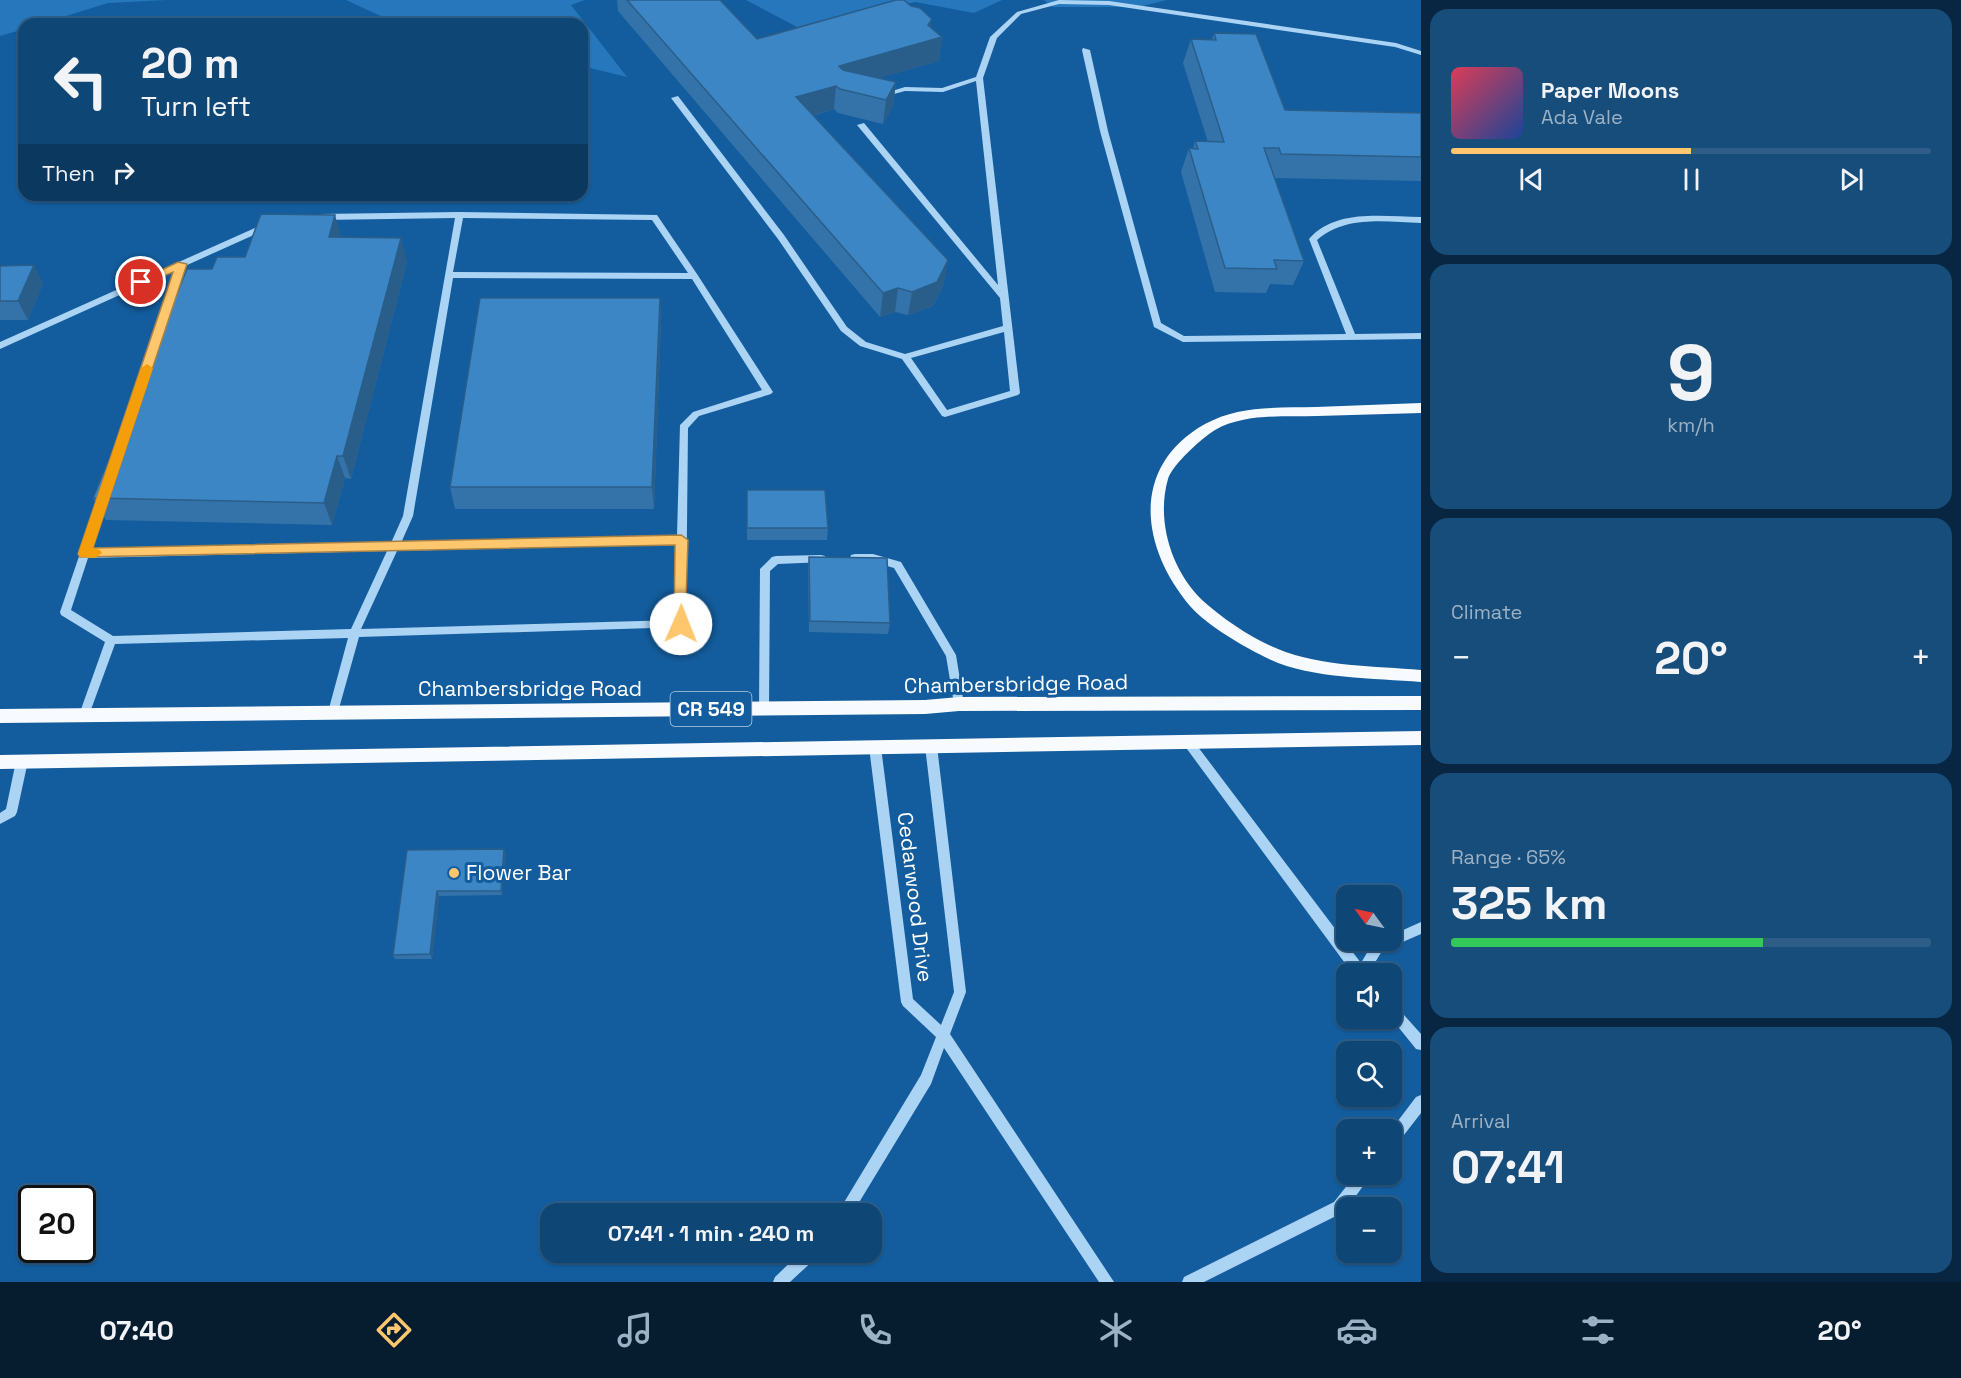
<!DOCTYPE html>
<html lang="en">
<head>
<meta charset="utf-8">
<style>
  body { margin:0; font-family:"Space Grotesk",sans-serif; background:#174d7b; color:#f1f3f6; height:100vh; display:flex; flex-direction:column; font-size:22px; white-space:nowrap }
  * { box-sizing:border-box; margin:0 }
  p { font-size:20px; color:#9bb1c5 }
  .icon { flex:none; width:33px; height:33px; fill:none; stroke:currentColor; stroke-width:2; stroke-linecap:round; stroke-linejoin:round }
  .map { position:relative; flex:1; overflow:hidden }
  .drawer { display:flex; flex-direction:column; gap:9px; padding:9px; background:#082641; width:540px }
  .drawer>* { flex:none }
  .top-card { position:absolute; left:18px; top:18px; width:570px; height:183px; border-radius:18px; box-shadow:0 2px 4px #0004,0 0 0 2px #2e5e88; background:#0e4676; color:#f1f3f6; overflow:hidden }
  .needle { width:39px; rotate:303deg }
  .controls { position:absolute; left:1336px; top:885px; display:grid; gap:12px }
  .controls a { display:grid; place-items:center; width:66px; height:66px; border-radius:12px; background:#0e4676; box-shadow:0 2px 4px #0004,0 0 0 2px #2e5e88; font-size:30px }
  .speed { position:absolute; left:18px; top:1185px; display:flex; gap:12px; font-size:30px; font-weight:700; text-align:center }
  .speed>* { display:grid; place-content:center; width:78px; height:78px; border-radius:50%; background:#0e4676; box-shadow:0 2px 4px #0004,0 0 0 2px #2e5e88; line-height:1 }
  .speed .limit { border:3px solid #111; border-radius:9px; background:#fff; color:#111 }
  .pin { position:absolute; display:grid; place-items:center; width:51px; height:51px; color:#fff; margin:-26px; border:3px solid #fff; border-radius:50%; box-shadow:0 2px 6px #0007 }
  .me { position:absolute; width:66px; margin:-33px; rotate:1deg; stroke-linejoin:round; filter:drop-shadow(0 0 4px #0008) }
  .turn { display:flex; align-items:center; gap:21px; height:126px; padding:0 24px; font-size:27px }
  .turn .icon { width:78px; height:78px; stroke-width:2.5 }
  .turn b { display:block; font-size:42px; line-height:51px }
  .then { display:flex; align-items:center; height:57px; padding:0 24px; background:#0003; gap:12px; font-size:22px }
  .big { font-size:45px; font-weight:700; line-height:1.1 }
  .drawer .widget { flex:1; display:flex; flex-direction:column; justify-content:center; gap:9px; min-width:0; padding:0 21px; border-radius:18px; background:#174d7b }
  .drawer .dial { align-items:center; gap:0 }
  .dial b { font-size:78px; line-height:1 }
  .song { display:flex; align-items:center; gap:18px }
  .cover { width:72px; height:72px; border-radius:9px; background:linear-gradient(135deg,hsl(350 70% 55%),hsl(220 70% 35%)) }
  .played { height:6px; border-radius:3px; background:linear-gradient(90deg,#ffc76d 50%,#2e5e88 50%) }
  .keys { display:flex; justify-content:space-around; direction:ltr }
  .heat { display:flex; justify-content:space-between; align-items:center; font-size:33px; direction:ltr }
  .charge { height:9px; border-radius:4px; background:linear-gradient(90deg,#34c759 65%,#2e5e88 0) }
  .trip { position:absolute; left:540px; top:1203px; width:342px; height:60px; border-radius:18px; background:#0e4676; box-shadow:0 2px 4px #0004,0 0 0 2px #2e5e88; font-weight:700; line-height:60px; text-align:center }
  .dock { display:flex; height:96px; justify-content:space-around; align-items:center; background:#061c2f; color:#9bb1c5 }
  .dock .icon { width:42px; height:42px }
  .dock .active { color:#ffc76d }
  .dock b { font-size:27px; color:#f1f3f6 }
  main { display:flex; flex:1; min-height:0 }
  .map>svg:first-child { display:block }
  .green { fill:#2677bc }
  .lines { fill:none; stroke-linecap:round; stroke-linejoin:round }
  .minor { fill:#abd3f4; fill-rule:evenodd }
  .major { fill:#f7fbff; fill-rule:evenodd }
  .wall { fill:#3473a9 }
  .shaded-wall { fill:#2a5e8a }
  .building { fill:#3c86c5; stroke:#2a5e8a; stroke-width:1.5 }
  .route { fill:#ffc76d; stroke:#a68147; stroke-width:1.5 }
  .slow { fill:#f59e0b }
  .poi-dot { fill:#ffc76d; stroke:#135d9e; stroke-width:2 }
  .labels { text-anchor:middle; stroke-width:6; stroke-linejoin:round; paint-order:stroke }
  .shield { fill:#135d9e; stroke:#b8cee2; stroke-width:1.5 }
  .shield-label { font-size:20px; font-weight:bold; fill:#fff }
  .street-label { font-size:21px; fill:#fff; stroke:#135d9e }
  .poi-label { font-size:21px; fill:#fff; stroke:#135d9e; text-anchor:start }
</style>
</head>
<body>
<main>
<div class="map">
<svg width="1421" height="1282" viewBox="0 0 1421 1282">
  <rect width="100%" height="100%" fill="#135d9e"/>
  <path class="green" d="M 0,0 L 167,0 L 108,3 L 40,24 L 24,24 L 24,29 L 0,36 Z
    M 346,0 L 585,0 L 571,5 L 627,77 L 582,66 L 582,24 L 398,24 Z
    M 746,0 L 1002,0 L 974,13 L 915,2 L 799,28 Z
    M 1044,0 L 1167,0 L 1138,7 L 1053,7 Z"/>
  <g class="lines">
    <path class="minor" d="M 1059,0 L 1109,1 L 1396,43 L 1421,51 L 1421,55 L 1395,47 L 1109,5 L 1059,4 L 1021,14 L 997,38 L 983,78 L 1020,393 L 1018,395 L 945,417 L 942,416 L 902,359 L 860,346 L 841,331 L 778,239 L 671,98 L 678,96 L 784,235 L 847,327 L 866,342 L 905,354 L 1003,326 L 1000,298 L 857,125 L 864,123 L 998,285 L 976,81 L 943,92 L 905,91 L 883,97 L 879,95 L 905,87 L 942,88 L 976,77 L 990,37 L 1017,12 ZM 1004,332 L 1010,391 L 947,410 L 911,358 Z
      M 1083,48 L 1090,50 L 1108,131 L 1161,323 L 1184,336 L 1346,334 L 1309,239 C 1336,208 1384,217 1421,217 L 1421,223 C 1386,222 1346,215 1317,240 L 1355,334 L 1421,333 L 1421,339 L 1183,342 L 1154,327 L 1100,131 L 1082,50 Z
      M 459,212 L 657,215 L 697,274 L 773,392 L 771,394 L 699,416 L 688,428 L 686,624 L 685,627 L 359,637 L 338,712 L 337,715 L 333,717 L 329,715 L 328,712 L 348,638 L 115,644 L 89,715 L 88,718 L 84,720 L 80,718 L 79,715 L 105,642 L 61,615 L 60,612 L 100,495 L 106,495 L 108,498 L 91,550 L 391,543 L 403,516 L 455,218 L 321,220 L 317,217 L 321,214 ZM 463,218 L 652,220 L 688,273 L 453,272 ZM 453,278 L 692,279 L 762,390 L 693,412 L 680,425 L 677,536 L 401,543 L 413,516 ZM 677,544 L 676,620 L 361,629 L 397,551 ZM 387,551 L 351,629 L 113,636 L 71,610 L 88,558 Z
      M 266,223 L 270,226 L 269,228 L 185,266 L 148,374 L 142,374 L 141,372 L 175,270 L 0,349 L 0,342 Z
      M 855,554 L 873,554 L 901,562 L 956,655 L 964,704 L 963,707 L 959,709 L 955,707 L 954,704 L 946,656 L 894,568 L 873,562 L 851,561 L 850,558 L 851,555 Z
      M 821,555 L 825,556 L 826,559 L 825,562 L 778,564 L 770,571 L 769,709 L 768,712 L 764,714 L 760,712 L 759,709 L 760,569 L 772,557 L 776,556 Z
      M 1188,737 L 1192,739 L 1361,963 C 1371,947 1371,940 1392,940 L 1392,935 L 1421,922 L 1421,934 L 1382,951 L 1368,974 L 1353,974 L 1184,745 L 1182,742 L 1184,739 Z
      M 931,741 L 935,743 L 937,746 L 966,992 L 950,1034 L 1114,1282 L 1099,1282 L 944,1048 L 931,1084 L 852,1214 L 837,1214 L 921,1075 L 936,1037 L 903,1006 L 901,1002 L 869,747 L 871,744 L 875,742 L 879,744 L 881,747 L 913,999 L 941,1025 L 954,992 L 925,746 L 927,743 Z
      M 22,756 L 26,758 L 28,761 L 17,812 L 15,816 L 0,824 L 0,813 L 6,809 L 16,761 L 18,758 Z
      M 1392,1004 L 1396,1006 L 1421,1034 L 1421,1050 L 1416,1049 L 1391,1018 Z
      M 1421,1095 L 1421,1113 L 1397,1144 L 1392,1146 L 1391,1130 L 1416,1097 Z
      M 1356,1174 L 1372,1174 L 1344,1212 L 1204,1282 L 1182,1282 L 1184,1277 L 1334,1202 Z
      M 801,1252 L 819,1252 L 817,1257 L 790,1282 L 773,1282 L 775,1277 Z"/>
    <path class="major" d="M 1421,403 L 1421,413 C 1386,414 1352,415 1317,416 C 1283,417 1245,413 1215,430 C 1202,438 1172,465 1168,479 C 1156,520 1171,570 1202,600 C 1223,619 1251,638 1278,649 C 1322,667 1375,666 1421,670 L 1421,682 C 1375,678 1311,679 1269,659 C 1246,648 1206,625 1190,606 C 1140,547 1130,466 1205,424 C 1239,405 1279,408 1316,407 C 1351,406 1386,404 1421,403 Z
      M 1421,696 L 1421,710 L 959,711 L 925,714 L 0,723 L 0,709 L 925,700 L 959,697 Z
      M 1421,731 L 1421,745 L 0,769 L 0,755 Z"/>
  </g>
  <path class="wall" d="M 617,0 L 720,0 L 757,39 L 931,27 L 942,37 L 939,61 L 878,78 L 896,82 L 893,106 L 883,124 L 838,113 L 834,109 L 813,116 L 944,284 L 933,306 L 908,315 L 895,312 L 880,317 L 618,11 Z
    M 1214,33 L 1285,110 L 1421,113 L 1421,181 L 1275,178 L 1304,261 L 1293,285 L 1270,284 L 1266,293 L 1215,292 L 1181,172 L 1189,148 L 1193,148 L 1195,141 L 1208,142 L 1183,63 L 1191,39 L 1212,39 Z
    M 341,237 L 407,262 L 351,479 L 345,478 L 332,525 L 106,520 L 93,498 L 212,269 L 245,257 Z
    M 0,266 L 43,283 L 28,320 L 0,320 Z
    M 660,298 L 661,322 L 654,509 L 455,509 L 450,487 Z
    M 747,490 L 828,528 L 827,540 L 747,540 Z
    M 809,557 L 890,623 L 888,634 L 809,632 L 808,568 Z
    M 504,849 L 506,854 L 502,895 L 439,896 L 432,959 L 395,959 L 393,955 L 407,850 Z"/>
  <path class="shaded-wall" d="M 932,19 L 929,41 L 942,37 L 939,61 L 840,89 L 839,66 L 928,25 Z
    M 896,82 L 893,106 L 883,124 L 886,100 Z
    M 836,86 L 834,109 L 795,121 L 796,97 Z
    M 335,215 L 342,239 L 329,237 Z
    M 401,238 L 407,262 L 351,479 L 343,456 Z
    M 948,260 L 944,284 L 933,306 L 908,315 L 912,292 Z
    M 34,265 L 43,283 L 28,320 L 18,301 Z
    M 898,288 L 895,312 L 880,317 L 883,293 Z
    M 660,298 L 661,322 L 654,509 L 652,487 Z
    M 337,456 L 345,478 L 332,525 L 324,503 Z
    M 504,849 L 506,854 L 502,895 L 501,891 Z
    M 437,891 L 439,896 L 432,959 L 430,954 Z"/>
  <path class="building" d="M 627,0 L 720,0 L 757,39 L 896,0 L 904,0 L 911,6 L 920,8 L 932,19 L 928,25 L 942,37 L 839,66 L 843,70 L 896,82 L 886,100 L 840,89 L 836,86 L 796,97 L 948,260 L 937,282 L 912,292 L 898,288 L 883,293 Z
    M 1214,33 L 1256,34 L 1285,110 L 1421,113 L 1421,157 L 1281,154 L 1279,148 L 1264,148 L 1304,261 L 1274,260 L 1277,269 L 1225,268 L 1189,148 L 1198,149 L 1195,141 L 1224,142 L 1191,39 L 1216,40 Z
    M 261,214 L 335,215 L 329,237 L 401,238 L 343,456 L 337,456 L 324,503 L 93,498 L 187,269 L 212,269 L 217,257 L 245,257 Z
    M 34,265 L 18,301 L 0,301 L 0,266 Z
    M 480,298 L 660,298 L 652,487 L 450,487 Z
    M 747,490 L 825,490 L 828,528 L 747,528 Z
    M 809,557 L 887,558 L 890,623 L 810,621 Z
    M 504,849 L 501,891 L 437,891 L 430,954 L 393,955 L 407,850 Z"/>
  <path class="route" d="M 178,262 L 187,264 L 93,548 L 681,535 L 688,540 L 685,628 L 681,630 L 674,624 L 675,545 L 80,557 L 78,554 L 173,272 L 141,286 L 136,282 Z"/>
  <path class="slow" d="M 147,364 L 153,368 L 93,548 L 100,550 L 102,553 L 95,558 L 80,557 L 78,554 L 141,368 Z"/>
  <circle class="poi-dot" cx="454" cy="873" r="6"/>
  <g class="labels">
    <rect class="shield" x="670.5" y="692" width="81" height="34" rx="4.5"/>
    <g class="shield-label">
      <text x="711" y="716">CR 549</text>
    </g>
    <g class="street-label">
      <text transform="translate(1016 684) rotate(-1)" y="7">Chambersbridge Road</text>
      <text x="530" y="696">Chambersbridge Road</text>
      <text transform="translate(915 897) rotate(83)" y="7">Cedarwood Drive</text>
    </g>
    <g class="poi-label">
      <text x="466" y="880">Flower Bar</text>
    </g>
  </g>
</svg>
<div class="controls">
<a><svg class="needle" viewBox="-14 -14 28 28"><path d="M0-13l5 13h-10z" fill="#e53935"/><path d="M0 13l5-13h-10z" fill="#9bb1c5"/></svg></a>
<a><svg class="icon" aria-label="sound" viewBox="0 0 24 24"><path d="M4 9h4l5-4v14l-5-4H4zM17 9q2 3 0 6"/></svg></a>
<a><svg class="icon" aria-label="search" viewBox="0 0 24 24"><circle cx="10" cy="10" r="6"/><path d="M15 15l6 6"/></svg></a>
<a>+</a>
<a>−</a>
</div>
<div class="speed"><div class="limit">20</div></div>
<div class="pin" style="left:141px;top:282px;background:#d93025"><svg class="icon" aria-label="arrive" viewBox="0 0 24 24"><path d="M6 21V4h12l-3 4 3 4H6"/></svg></div>
<svg class="me" style="left:681px;top:624px" viewBox="-20 -20 40 40"><circle r="19" fill="#fff"/><path d="M0-13L10 11 0 6-10 11z" fill="#ffc76d"/></svg>
<div class="trip">07:41 · 1 min · 240 m</div>
<div class="top-card">
<div class="turn"><svg class="icon" aria-label="left" viewBox="0 0 24 24"><path d="M17 20v-9H6M10 6l-5 5 5 5"/></svg><div><b>20 m</b>Turn left</div></div>
<div class="then">Then<svg class="icon" aria-label="right" viewBox="0 0 24 24"><path d="M7 20v-9h11M14 6l5 5-5 5"/></svg></div>
</div>
</div>
<section class="drawer">
<div class="widget">
<div class="song"><i class="cover"></i><div><b>Paper Moons</b><p>Ada Vale</p></div></div>
<div class="played"></div>
<div class="keys"><svg class="icon" aria-label="previous" viewBox="0 0 24 24"><path d="M18 5L8 12l10 7zM5 5v14"/></svg><svg class="icon" aria-label="pause" viewBox="0 0 24 24"><path d="M8 5v14M16 5v14"/></svg><svg class="icon" aria-label="next" viewBox="0 0 24 24"><path d="M6 5l10 7-10 7zM19 5v14"/></svg></div>
</div>
<div class="widget dial"><b>9</b><p>km/h</p></div>
<div class="widget"><p>Climate</p>
<div class="heat"><a>−</a><b class="big">20°</b><a>+</a></div>
</div>
<div class="widget"><p>Range · 65%</p><b class="big">325 km</b><div class="charge"></div></div>
<div class="widget"><p>Arrival</p><b class="big">07:41</b></div>
</section>
</main>
<nav class="dock">
<b>07:40</b>
<svg class="icon active" aria-label="directions" viewBox="0 0 24 24"><path d="M12 3l9 9-9 9-9-9zM9 14v-3h6M13 9l2 2-2 2"/></svg>
<svg class="icon" aria-label="music" viewBox="0 0 24 24"><path d="M9 18V5l10-2v13"/><circle cx="6" cy="18" r="3"/><circle cx="16" cy="16" r="3"/></svg>
<svg class="icon" aria-label="phone" viewBox="0 0 24 24"><path d="M5 4h4l2 5-3 2q2 4 5 5l2-3 5 2v4C11 20 4 13 5 4z"/></svg>
<svg class="icon" aria-label="climate" viewBox="0 0 24 24"><path d="M12 3v18M4 7l16 10M4 17L20 7"/></svg>
<svg class="icon" aria-label="car" viewBox="0 0 24 24"><path d="M5 17H2v-5l4-1 3-4h7l3 4 3 1v5h-3M9 17h6M6 11h13"/><circle cx="7" cy="17" r="2"/><circle cx="17" cy="17" r="2"/></svg>
<svg class="icon" aria-label="filters" viewBox="0 0 24 24"><path d="M4 7h16M4 17h16"/><circle cx="9" cy="7" r="2"/><circle cx="15" cy="17" r="2"/></svg>
<b>20°</b>
</nav>
</body>
</html>
